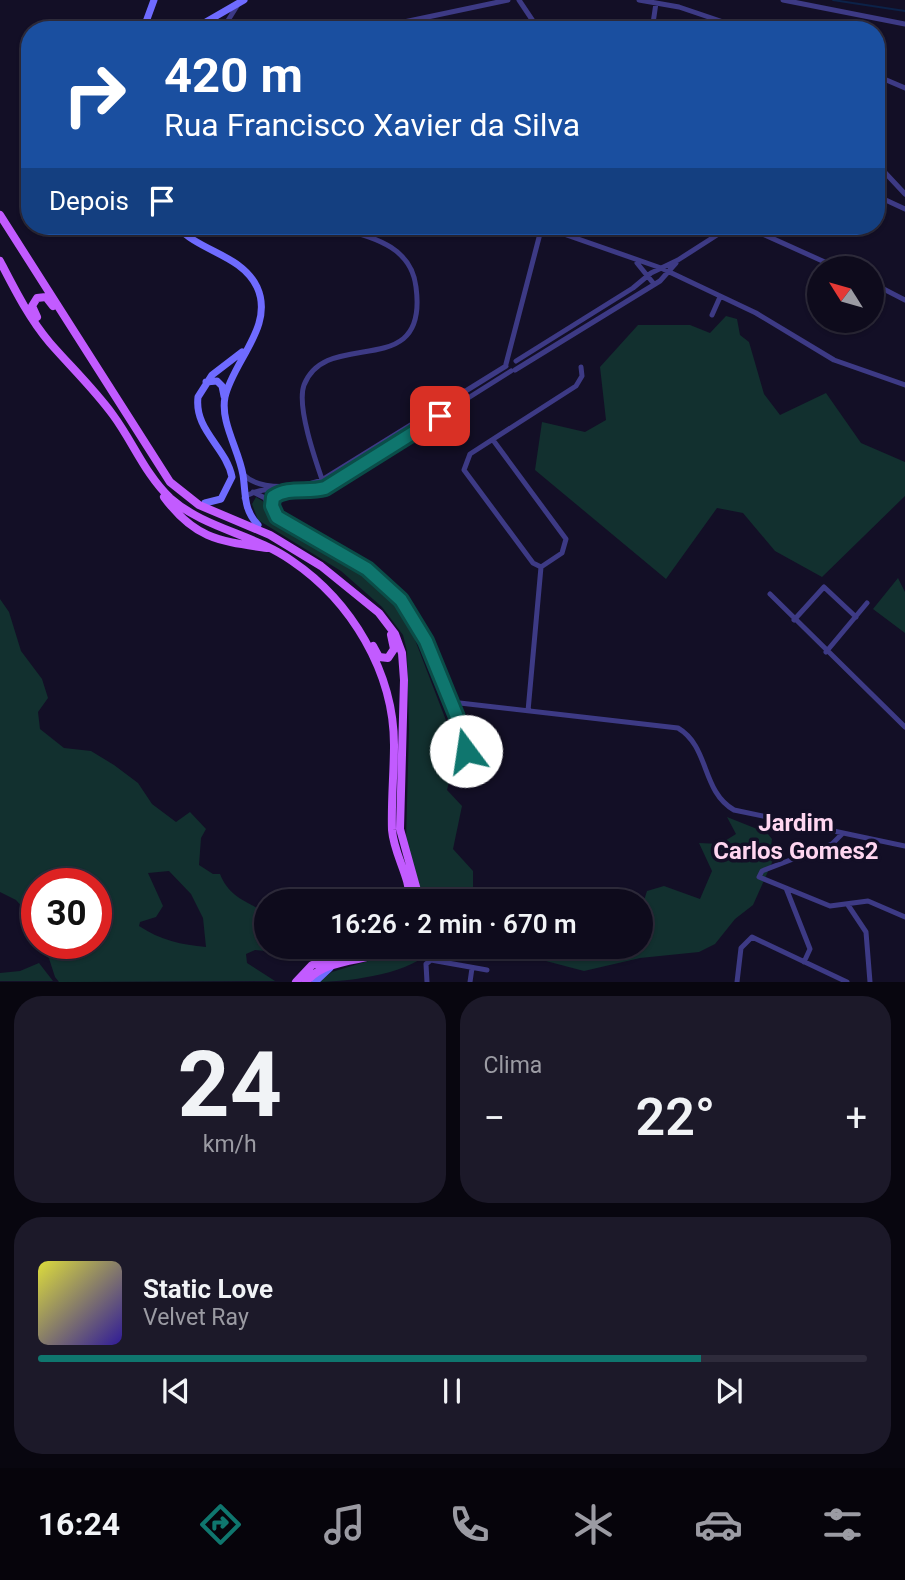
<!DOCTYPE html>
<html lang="pt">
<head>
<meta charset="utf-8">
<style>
  body { margin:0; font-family:Roboto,sans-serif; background:#1c1929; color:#f1f3f6; height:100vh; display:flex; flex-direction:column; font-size:26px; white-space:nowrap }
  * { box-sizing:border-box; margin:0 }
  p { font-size:23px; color:#9b9ba3 }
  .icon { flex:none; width:38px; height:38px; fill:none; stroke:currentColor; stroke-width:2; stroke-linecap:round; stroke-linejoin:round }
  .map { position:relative; height:982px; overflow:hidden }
  .details { display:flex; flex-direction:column; gap:14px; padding:14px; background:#08060f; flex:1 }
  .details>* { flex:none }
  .top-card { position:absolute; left:21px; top:21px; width:864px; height:214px; border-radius:28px; box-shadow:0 2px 5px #0004,0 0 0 2px #2e2b3b; background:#1a4fa0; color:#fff; overflow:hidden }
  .needle { width:46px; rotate:307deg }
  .controls { position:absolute; left:807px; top:256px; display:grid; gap:14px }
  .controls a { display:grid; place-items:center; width:77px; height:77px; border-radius:50%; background:#0e0b1c; box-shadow:0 2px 5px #0004,0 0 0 2px #2e2b3b; font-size:35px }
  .speed { position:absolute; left:21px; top:868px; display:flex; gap:14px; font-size:35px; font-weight:700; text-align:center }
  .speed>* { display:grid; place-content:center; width:91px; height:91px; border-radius:50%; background:#0e0b1c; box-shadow:0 2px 5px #0004,0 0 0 2px #2e2b3b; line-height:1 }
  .speed .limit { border:10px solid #d22; background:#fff; color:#111 }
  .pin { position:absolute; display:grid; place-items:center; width:60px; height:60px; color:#fff; margin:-30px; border-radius:14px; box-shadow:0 4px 10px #0006 }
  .me { position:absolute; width:77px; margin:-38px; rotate:346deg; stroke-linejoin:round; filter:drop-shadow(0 0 5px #0008) }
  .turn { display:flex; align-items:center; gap:24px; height:147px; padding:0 28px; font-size:32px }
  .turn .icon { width:91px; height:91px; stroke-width:2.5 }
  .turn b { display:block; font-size:49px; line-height:60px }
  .then { display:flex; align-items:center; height:66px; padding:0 28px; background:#0003; gap:14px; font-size:26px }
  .big { font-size:52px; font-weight:600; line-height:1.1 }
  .details .widget { flex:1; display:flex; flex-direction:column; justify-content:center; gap:10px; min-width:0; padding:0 24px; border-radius:28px; background:#1c1929 }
  .details .dial { align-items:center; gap:0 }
  .dial b { font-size:91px; line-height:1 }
  .song { display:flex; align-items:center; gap:21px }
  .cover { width:84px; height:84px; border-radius:10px; background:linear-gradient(135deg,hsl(60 70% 55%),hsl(250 70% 35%)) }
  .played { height:7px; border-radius:4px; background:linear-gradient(90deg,#0f766e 80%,#2e2b3b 80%) }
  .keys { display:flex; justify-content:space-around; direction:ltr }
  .heat { display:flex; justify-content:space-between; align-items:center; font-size:38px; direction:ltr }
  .details .tiles { flex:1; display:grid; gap:14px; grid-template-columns:1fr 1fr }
  .widget:last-child { grid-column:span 2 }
  .trip { position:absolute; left:254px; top:889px; width:399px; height:70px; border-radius:35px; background:#0e0b1c; box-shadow:0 2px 5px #0004,0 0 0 2px #2e2b3b; font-weight:600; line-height:70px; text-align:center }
  .dock { display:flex; height:112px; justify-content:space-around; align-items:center; background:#06040b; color:#9b9ba3 }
  .dock .icon { width:49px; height:49px }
  .dock .current { color:#0f766e }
  .dock b { font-size:32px; color:#f1f3f6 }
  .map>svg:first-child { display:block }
  .green { fill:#12302f; fill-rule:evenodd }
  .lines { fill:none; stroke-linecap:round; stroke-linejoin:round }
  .stream { stroke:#0c2248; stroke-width:2 }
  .street { stroke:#3d3a85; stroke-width:5 }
  .secondary { stroke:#6f6bff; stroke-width:7 }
  .primary { stroke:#c25bff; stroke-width:8 }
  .route-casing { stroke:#0a4d48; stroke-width:18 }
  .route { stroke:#0f766e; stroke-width:12 }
  .labels { text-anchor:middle; stroke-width:7; stroke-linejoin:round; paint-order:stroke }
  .neighbourhood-label { font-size:24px; font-weight:bold; fill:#ffd6f0; stroke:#130f26 }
</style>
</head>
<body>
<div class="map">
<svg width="905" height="982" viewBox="0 0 905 982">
  <rect width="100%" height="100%" fill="#130f26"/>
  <path class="green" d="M 726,316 L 737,319 L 740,335 L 749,342 L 764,394 L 780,415 L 826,393 L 861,443 L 905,462 L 905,496 L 822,577 L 775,551 L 743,513 L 717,508 L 666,579 L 535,470 L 542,422 L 585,432 L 606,420 L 600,367 L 638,325 L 690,325 L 710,333 Z
    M 256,497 L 264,502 L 273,518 L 358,570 L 389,596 L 407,619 L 457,749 L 447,790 L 462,806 L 453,849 L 473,871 L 473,893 L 489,901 L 424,901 L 406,840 L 409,730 L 407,651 L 403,635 L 382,607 L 341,571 L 258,520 L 252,504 Z
    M 898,578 L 905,592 L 905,633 L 873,609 Z
    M 0,599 L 9,612 L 21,651 L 42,679 L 48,698 L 38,712 L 40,729 L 64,748 L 91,751 L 114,765 L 138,783 L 152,804 L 176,822 L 190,812 L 206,829 L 201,838 L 199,865 L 213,874 L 220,874 C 229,897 246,901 266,913 L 266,947 L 304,947 L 299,954 L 255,950 L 246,954 L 247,963 L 275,981 L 59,982 L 55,977 L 44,943 L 96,943 L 96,884 L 37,884 L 37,924 L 16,900 L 0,892 ZM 169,871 L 191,894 L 203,918 L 206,947 C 182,945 160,940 139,926 L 140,922 L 156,917 L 163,906 L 148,873 Z
    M 727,817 L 767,833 L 772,839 L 770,854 L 774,858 L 753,905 L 735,919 L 715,944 L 699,952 L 640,958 L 584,971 L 493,947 L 640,947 L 641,910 L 647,891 L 664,886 L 700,899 L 712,871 L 699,843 L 720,844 L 736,834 Z
    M 402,947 L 435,947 C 412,974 353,981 319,982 L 332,972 L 394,953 Z
    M 39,963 L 53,981 L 0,981 L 0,973 L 20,971 Z"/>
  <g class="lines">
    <path class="stream" d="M 833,0 L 905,11"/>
    <path class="street" d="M 519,0 L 539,30
      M 639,0 L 679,7 L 747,30
      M 783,0 L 905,24
      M 222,30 L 237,6
      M 366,30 L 508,0
      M 652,30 L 656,3
      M 877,76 L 905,88
      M 877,164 L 905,194
      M 877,196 L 905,209
      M 541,226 L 661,268 L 756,313 L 834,360 L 905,385
      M 692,226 L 715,235
      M 745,226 L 838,268
      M 637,263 L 654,284
      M 872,283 L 905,300
      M 712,315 L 720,297
      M 516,361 L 633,288 L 651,273 L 678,260 L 731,226
      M 506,364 L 542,226
      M 515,370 L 660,281 L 676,263
      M 493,440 L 566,539 L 562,553 L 541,567
      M 244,475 C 261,492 301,487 322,480 L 506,366
      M 325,488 C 317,465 296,407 304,385 C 327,326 429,384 416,287 C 411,244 369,237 333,226
      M 271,490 L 277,517
      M 253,492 L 265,498 L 272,514 C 320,535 386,574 414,619 C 437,654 449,699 464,738 L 466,751 L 460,785
      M 244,498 C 265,481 300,495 325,488 L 511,371
      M 541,567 L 533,563 L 464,470 L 470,454 L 576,386 L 582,376 L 581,367
      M 770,594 L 905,727
      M 794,620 L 824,587 L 856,617
      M 826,652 L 867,603
      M 451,702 L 678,728 C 710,747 701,791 734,810 L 905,846
      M 528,711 L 541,567
      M 842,834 L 832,844 L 762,871 L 759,877 L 830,906 L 868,901 L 905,917
      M 786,888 L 810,949 L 804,962
      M 848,905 L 866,932 L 870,982
      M 427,982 L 426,964 L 431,960 L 487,970
      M 470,982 L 472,968
      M 737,982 L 741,948 L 752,937 L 847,982"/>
    <path class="secondary" d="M 143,30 L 154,0
      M 192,30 L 244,0
      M 177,226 C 199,252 241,254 257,287 C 275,326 233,361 225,397 C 220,422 239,450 243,475 C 246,494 243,509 258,525
      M 206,382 L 217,381 L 222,386 L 224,396
      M 205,503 L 221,499 L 232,477 C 226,447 194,430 198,397 L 212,375 L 242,352
      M 315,982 L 330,968"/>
    <path class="primary" d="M 0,215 L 170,482 L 199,505 L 270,535 L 321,566 L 379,613 L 395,634 L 402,653 L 404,680 L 400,829 L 420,901
      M 0,261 C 15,290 29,318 50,343 C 71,367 94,389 113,415 C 133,442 145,474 170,498 C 205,529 254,534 292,561 C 351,601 394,672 394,745 C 394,773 391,801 392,830 C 394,855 410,876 410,901
      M 37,317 L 32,306 L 37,298 L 46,297 L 53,306
      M 164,497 C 195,539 219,541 267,548
      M 373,646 L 379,657 L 388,658 L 394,649 L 391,635
      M 296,982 L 312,965 L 376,947
      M 306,982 C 326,956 370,963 397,947"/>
  </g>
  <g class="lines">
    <g class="route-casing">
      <path id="route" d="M 440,416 L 325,488 C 307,493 289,486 273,497 L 272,506 L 277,517 L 367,569 L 401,600 L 426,641 L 457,717 L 466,751"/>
    </g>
    <use href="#route" class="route"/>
  </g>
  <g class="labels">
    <g class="neighbourhood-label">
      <text x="796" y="831">Jardim<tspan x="796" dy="28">Carlos Gomes2</tspan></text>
    </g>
  </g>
</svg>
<div class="controls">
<a><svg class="needle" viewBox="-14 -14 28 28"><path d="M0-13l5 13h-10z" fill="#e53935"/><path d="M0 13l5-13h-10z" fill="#9b9ba3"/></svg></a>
</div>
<div class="speed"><div class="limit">30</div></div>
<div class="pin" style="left:440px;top:416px;background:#d93025"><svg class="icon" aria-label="arrive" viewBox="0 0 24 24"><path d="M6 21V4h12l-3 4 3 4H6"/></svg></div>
<svg class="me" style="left:466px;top:751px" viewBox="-20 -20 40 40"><circle r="19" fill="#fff"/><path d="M0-13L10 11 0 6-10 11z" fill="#0f766e"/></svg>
<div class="trip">16:26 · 2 min · 670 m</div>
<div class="top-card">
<div class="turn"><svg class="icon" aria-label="right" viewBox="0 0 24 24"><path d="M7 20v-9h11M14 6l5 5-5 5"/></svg><div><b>420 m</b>Rua Francisco Xavier da Silva</div></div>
<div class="then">Depois<svg class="icon" aria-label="arrive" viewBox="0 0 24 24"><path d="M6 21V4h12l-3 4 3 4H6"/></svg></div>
</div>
</div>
<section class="details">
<div class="tiles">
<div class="widget dial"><b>24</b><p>km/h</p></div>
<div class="widget"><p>Clima</p>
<div class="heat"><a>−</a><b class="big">22°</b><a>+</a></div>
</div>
<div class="widget">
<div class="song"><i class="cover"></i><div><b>Static Love</b><p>Velvet Ray</p></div></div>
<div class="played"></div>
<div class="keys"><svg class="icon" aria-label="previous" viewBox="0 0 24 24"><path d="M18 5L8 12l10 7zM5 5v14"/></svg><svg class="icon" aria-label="pause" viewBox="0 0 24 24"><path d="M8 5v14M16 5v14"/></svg><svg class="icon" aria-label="next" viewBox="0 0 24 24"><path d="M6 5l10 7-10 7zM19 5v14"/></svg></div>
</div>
</div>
</section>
<nav class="dock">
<b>16:24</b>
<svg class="icon current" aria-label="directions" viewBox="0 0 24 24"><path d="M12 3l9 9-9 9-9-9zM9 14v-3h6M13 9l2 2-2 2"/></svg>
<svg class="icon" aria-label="music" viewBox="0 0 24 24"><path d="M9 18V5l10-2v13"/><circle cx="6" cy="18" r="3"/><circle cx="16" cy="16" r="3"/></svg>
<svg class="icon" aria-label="phone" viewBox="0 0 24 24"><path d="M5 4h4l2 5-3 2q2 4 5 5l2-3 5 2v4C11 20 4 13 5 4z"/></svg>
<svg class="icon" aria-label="climate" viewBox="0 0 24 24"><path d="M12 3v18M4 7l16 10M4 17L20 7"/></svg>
<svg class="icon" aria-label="car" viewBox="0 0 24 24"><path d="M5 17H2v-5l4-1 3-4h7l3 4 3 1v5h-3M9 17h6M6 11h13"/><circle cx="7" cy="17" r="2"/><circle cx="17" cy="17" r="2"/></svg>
<svg class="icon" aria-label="filters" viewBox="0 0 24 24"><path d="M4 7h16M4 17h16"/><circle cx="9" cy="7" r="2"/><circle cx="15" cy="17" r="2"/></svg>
</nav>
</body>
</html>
